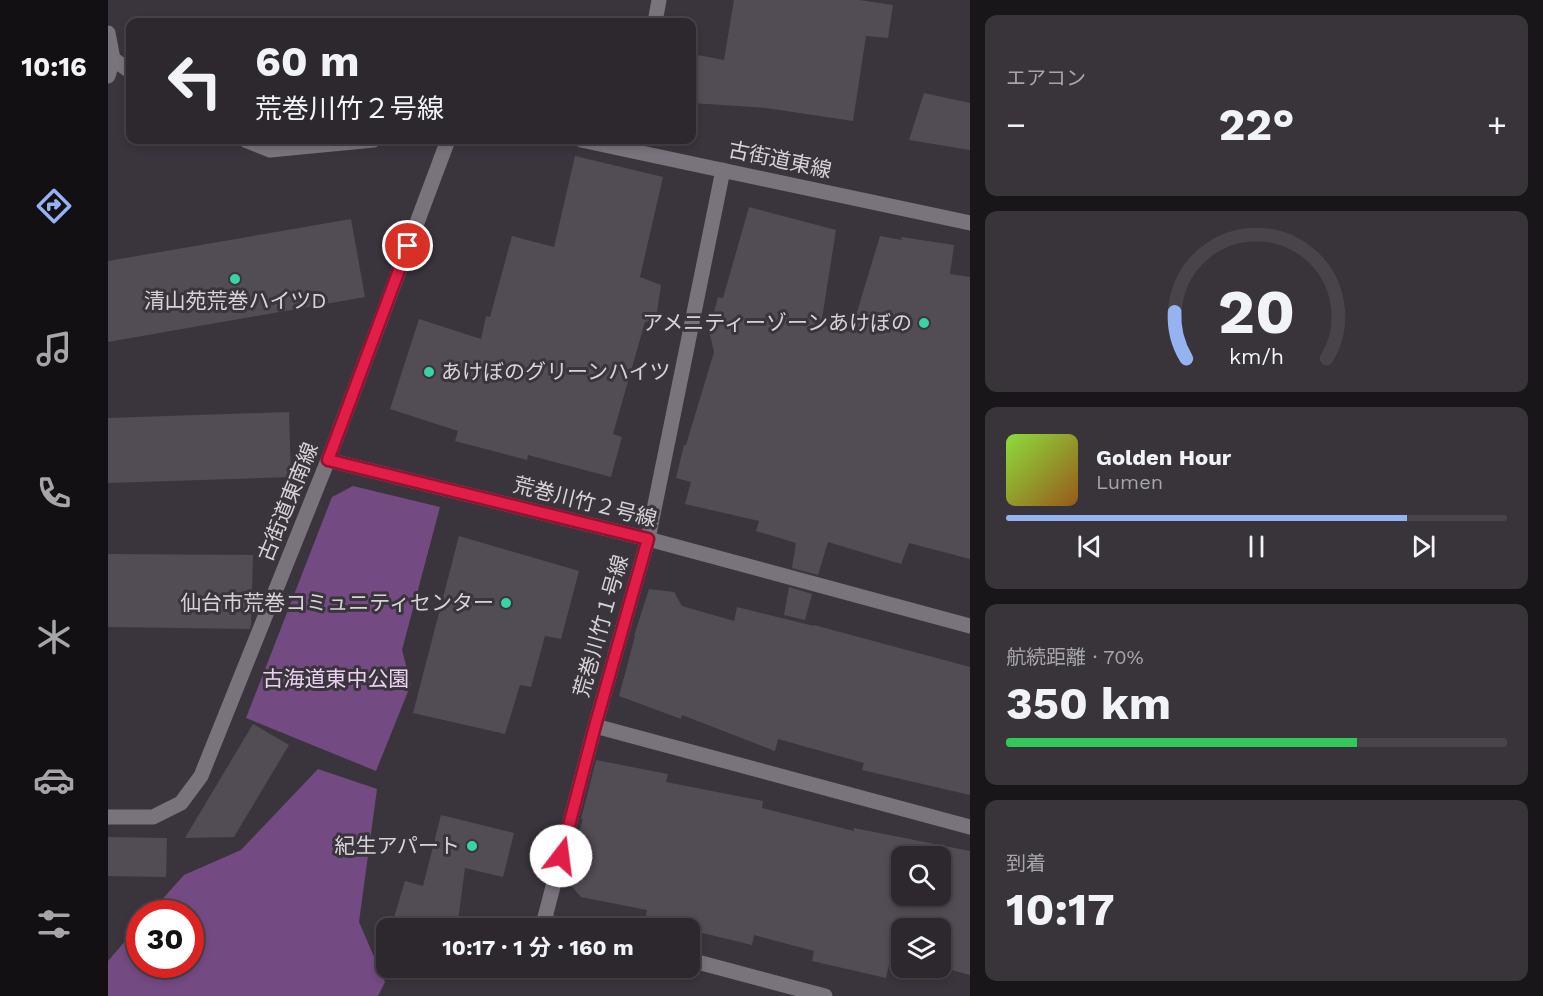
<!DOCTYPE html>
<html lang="ja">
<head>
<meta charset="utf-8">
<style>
  body { margin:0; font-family:"Work Sans","Noto Sans JP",sans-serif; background:#383439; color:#f1f3f6; height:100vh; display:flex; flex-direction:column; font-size:22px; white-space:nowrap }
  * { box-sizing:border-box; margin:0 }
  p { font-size:20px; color:#a6a6aa }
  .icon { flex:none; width:33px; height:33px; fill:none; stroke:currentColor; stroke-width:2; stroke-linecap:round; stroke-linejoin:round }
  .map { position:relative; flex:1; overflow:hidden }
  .sheet { display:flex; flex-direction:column; gap:15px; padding:15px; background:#181619; width:573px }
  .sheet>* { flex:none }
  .guide { position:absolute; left:18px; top:18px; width:570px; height:126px; border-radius:12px; box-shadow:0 3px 9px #0003,0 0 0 2px #484449; background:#2c282d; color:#f1f3f6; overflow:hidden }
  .tools { position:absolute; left:783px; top:846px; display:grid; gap:12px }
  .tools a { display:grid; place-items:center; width:60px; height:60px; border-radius:12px; background:#2c282d; box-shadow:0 3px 9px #0003,0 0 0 2px #484449; font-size:30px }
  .speed { position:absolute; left:18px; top:900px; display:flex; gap:12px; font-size:30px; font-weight:700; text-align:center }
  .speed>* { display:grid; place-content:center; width:78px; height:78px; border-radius:50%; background:#2c282d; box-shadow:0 3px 9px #0003,0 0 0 2px #484449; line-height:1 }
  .speed .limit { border:9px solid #d22; background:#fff; color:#111 }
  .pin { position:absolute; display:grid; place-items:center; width:51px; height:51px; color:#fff; margin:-26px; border:3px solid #fff; border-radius:50%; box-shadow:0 2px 6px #0007 }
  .me { position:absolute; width:66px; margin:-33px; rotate:15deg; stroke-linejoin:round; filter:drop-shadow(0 0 4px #0008) }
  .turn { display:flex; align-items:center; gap:21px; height:126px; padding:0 30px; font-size:27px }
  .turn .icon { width:78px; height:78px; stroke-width:2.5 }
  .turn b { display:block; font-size:42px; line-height:51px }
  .big { font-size:45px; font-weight:700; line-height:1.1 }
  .sheet .card { flex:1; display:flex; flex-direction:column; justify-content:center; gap:9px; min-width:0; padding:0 21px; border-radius:12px; background:#383439 }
  .sheet .dial { align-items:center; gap:0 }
  .dial svg { height:156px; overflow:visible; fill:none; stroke:#484449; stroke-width:7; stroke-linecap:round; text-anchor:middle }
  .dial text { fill:#f1f3f6; stroke:none }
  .song { display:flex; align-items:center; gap:18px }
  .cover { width:72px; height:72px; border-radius:9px; background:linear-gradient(135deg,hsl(90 70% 55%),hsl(30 70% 35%)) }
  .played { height:6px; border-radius:3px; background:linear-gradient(90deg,#95b2f1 80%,#484449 80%) }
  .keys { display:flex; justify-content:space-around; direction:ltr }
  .heat { display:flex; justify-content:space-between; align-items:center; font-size:33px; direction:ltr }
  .charge { height:9px; border-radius:4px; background:linear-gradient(90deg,#34c759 70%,#484449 0) }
  .trip { position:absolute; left:268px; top:918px; width:324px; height:60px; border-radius:12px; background:#2c282d; box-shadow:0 3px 9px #0003,0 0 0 2px #484449; font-weight:700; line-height:60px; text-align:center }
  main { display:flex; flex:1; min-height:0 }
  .menu { display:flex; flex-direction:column; width:108px; justify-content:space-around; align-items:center; background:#121012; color:#a6a6aa }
  .menu .icon { width:42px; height:42px }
  .menu .selected { color:#95b2f1 }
  .menu b { font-size:27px; color:#f1f3f6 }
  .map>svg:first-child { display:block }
  .green { fill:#744a82 }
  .building { fill:#524c54; fill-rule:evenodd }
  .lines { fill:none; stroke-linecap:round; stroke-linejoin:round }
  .street { stroke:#79737b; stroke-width:15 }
  .route-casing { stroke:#92132f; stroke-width:15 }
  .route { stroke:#e11d48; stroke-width:10 }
  .poi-dot { fill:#39d4a5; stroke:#3a353c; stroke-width:2 }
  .labels { text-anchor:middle; stroke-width:6; stroke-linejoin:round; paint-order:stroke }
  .street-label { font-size:21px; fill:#d6d3d7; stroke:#3a353c }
  .poi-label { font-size:21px; fill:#d6d3d7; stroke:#3a353c; text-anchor:end }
  .park-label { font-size:21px; fill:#ebd0f4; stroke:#3a353c }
</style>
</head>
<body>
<main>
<nav class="menu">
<b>10:16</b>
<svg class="icon selected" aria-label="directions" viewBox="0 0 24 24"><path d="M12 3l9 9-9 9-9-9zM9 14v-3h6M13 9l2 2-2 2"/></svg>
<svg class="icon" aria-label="music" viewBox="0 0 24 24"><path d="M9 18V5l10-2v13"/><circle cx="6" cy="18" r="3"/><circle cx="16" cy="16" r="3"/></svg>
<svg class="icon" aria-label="phone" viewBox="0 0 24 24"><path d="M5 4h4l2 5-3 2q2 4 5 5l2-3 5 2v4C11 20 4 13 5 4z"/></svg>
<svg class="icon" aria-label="climate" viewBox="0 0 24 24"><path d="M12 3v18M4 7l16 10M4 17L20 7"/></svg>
<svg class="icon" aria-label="car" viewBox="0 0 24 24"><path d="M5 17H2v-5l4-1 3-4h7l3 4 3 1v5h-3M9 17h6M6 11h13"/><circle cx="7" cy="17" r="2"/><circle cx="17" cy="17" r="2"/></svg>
<svg class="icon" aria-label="filters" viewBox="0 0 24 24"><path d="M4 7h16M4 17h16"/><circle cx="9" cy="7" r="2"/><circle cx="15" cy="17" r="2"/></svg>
</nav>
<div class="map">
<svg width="862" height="996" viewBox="0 0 862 996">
  <rect width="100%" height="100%" fill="#3a353c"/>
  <path class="green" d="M 245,486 L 332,507 L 294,650 L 303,684 L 268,771 L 138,718 L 224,497 Z
    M 210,769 L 269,789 L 251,922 L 277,982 L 270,996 L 0,996 L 0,961 L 31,925 L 32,964 L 82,964 L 82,914 L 42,913 L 76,875 L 133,850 Z"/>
  <path class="building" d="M 626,0 L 751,0 L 785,5 L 780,38 L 758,36 L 745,121 L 658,108 L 584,103 L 584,54 L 616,60 Z
    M 816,93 L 862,103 L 862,150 L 801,140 Z
    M 467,156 L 555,177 L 532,277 L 553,285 L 548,319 L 537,322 L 505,434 L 514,437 L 503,477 L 420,455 L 419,460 L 347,441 L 350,431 L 282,409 L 311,319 L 373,339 L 378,316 L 382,317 L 404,236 L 446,247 Z
    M 641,207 L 728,230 L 713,325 L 743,332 L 772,236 L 794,240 L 793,237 L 846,245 L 842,274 L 862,277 L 862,559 L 801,543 L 793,564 L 720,542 L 710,575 L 684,568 L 688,543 L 648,531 L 651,521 L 577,504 L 583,482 L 568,478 L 576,445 L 578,445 L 606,352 L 601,331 L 610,297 L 615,298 Z
    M 243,219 L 257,297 L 0,342 L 0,261 Z
    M 181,412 L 183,477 L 0,483 L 0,418 Z
    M 351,536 L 471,571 L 453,639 L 437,636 L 423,687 L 412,685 L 397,734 L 305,713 Z
    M 0,554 L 145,555 L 143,625 L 142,629 L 0,627 Z
    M 681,587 L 704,594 L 697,620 L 676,615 Z
    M 541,589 L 566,592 L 574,606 L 626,621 L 629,607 L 706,626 L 706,625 L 862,667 L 862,795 L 754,770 L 756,763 L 670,739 L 667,751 L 574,715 L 573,719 L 511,696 L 527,636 L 526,636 Z
    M 145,724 L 181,745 L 126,837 L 77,838 Z
    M 488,760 L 560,774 L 558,782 L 655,801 L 654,808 L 746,831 L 746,828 L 862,851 L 862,975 L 832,967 L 832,928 L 794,928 L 794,957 L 783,955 L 778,978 L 704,961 L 706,951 L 646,935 L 644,945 L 582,930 L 582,928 L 574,928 L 537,920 L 539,910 L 473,897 L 457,879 L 475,819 L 473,819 ZM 794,856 L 832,856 L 832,896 L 794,896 Z
    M 333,815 L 406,833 L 395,877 L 357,868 L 349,928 L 303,928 L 284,924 L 297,881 L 315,886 Z
    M 0,837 L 59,838 L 58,877 L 0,876 Z"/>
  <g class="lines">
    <path class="street" d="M 547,22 L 551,0
      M 0,33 L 5,59 L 22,71
      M 0,76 L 5,59
      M 137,140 L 162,150 L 266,140
      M 473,140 L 862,223
      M 220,460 L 540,539 L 862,626
      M 487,726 L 862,827
      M 0,817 L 45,817 L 73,803 L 93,776 L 220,460 L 340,140
      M 465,928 L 436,921 L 487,726 L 540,539 L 615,170
      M 582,960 L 717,996"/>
  </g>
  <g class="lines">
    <g class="route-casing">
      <path id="route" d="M 300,246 L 220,460 L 540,539 L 487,726 L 453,856"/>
    </g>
    <use href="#route" class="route"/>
  </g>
  <g class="poi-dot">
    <circle cx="127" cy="279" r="6"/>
    <circle cx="816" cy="323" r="6"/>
    <circle cx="321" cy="372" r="6"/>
    <circle cx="398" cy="603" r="6"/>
    <circle cx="364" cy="846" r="6"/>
  </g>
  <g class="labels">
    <g class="street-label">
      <text transform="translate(672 160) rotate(12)" y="7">古街道東線</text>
      <text transform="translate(180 502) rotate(-68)" y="7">古街道東南線</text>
      <text transform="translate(477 502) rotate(14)" y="7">荒巻川竹２号線</text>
      <text transform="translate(493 626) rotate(-74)" y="7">荒巻川竹１号線</text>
    </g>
    <g class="poi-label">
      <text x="127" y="308" text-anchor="middle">清山苑荒巻ハイツD</text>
      <text x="804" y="330">アメニティーゾーンあけぼの</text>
      <text x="333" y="379" text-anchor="start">あけぼのグリーンハイツ</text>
      <text x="386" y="610">仙台市荒巻コミュニティセンター</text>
      <text x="352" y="853">紀生アパート</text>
    </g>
    <g class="park-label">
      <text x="228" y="686">古海道東中公園</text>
    </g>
  </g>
</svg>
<div class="tools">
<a><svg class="icon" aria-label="search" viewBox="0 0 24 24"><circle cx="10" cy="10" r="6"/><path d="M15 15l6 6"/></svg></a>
<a><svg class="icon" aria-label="layers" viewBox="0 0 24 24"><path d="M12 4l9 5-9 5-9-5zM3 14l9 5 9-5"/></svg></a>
</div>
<div class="speed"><div class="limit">30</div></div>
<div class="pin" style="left:300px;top:246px;background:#d93025"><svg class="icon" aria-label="arrive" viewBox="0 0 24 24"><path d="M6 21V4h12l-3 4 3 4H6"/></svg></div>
<svg class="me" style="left:453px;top:856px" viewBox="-20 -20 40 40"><circle r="19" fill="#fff"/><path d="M0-13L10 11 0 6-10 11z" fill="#e11d48"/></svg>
<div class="trip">10:17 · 1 分 · 160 m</div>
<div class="guide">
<div class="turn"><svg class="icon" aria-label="left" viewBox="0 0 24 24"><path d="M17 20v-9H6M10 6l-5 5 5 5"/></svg><div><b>60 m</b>荒巻川竹２号線</div></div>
</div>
</div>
<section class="sheet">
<div class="card"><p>エアコン</p>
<div class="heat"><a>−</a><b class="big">22°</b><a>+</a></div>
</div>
<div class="card dial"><svg viewBox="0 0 100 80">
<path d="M14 69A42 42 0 1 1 86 69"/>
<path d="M14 69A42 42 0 0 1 8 45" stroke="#95b2f1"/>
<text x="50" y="56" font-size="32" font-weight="700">20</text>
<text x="50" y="72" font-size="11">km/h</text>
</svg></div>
<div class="card">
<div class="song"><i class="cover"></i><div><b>Golden Hour</b><p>Lumen</p></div></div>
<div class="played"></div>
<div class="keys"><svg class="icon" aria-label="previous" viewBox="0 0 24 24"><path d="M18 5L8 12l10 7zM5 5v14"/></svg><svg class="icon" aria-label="pause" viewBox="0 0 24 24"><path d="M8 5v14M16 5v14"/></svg><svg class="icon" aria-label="next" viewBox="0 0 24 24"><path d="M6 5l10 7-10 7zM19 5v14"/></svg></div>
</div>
<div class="card"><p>航続距離 · 70%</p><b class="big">350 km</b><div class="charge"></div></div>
<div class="card"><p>到着</p><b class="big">10:17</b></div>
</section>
</main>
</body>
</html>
